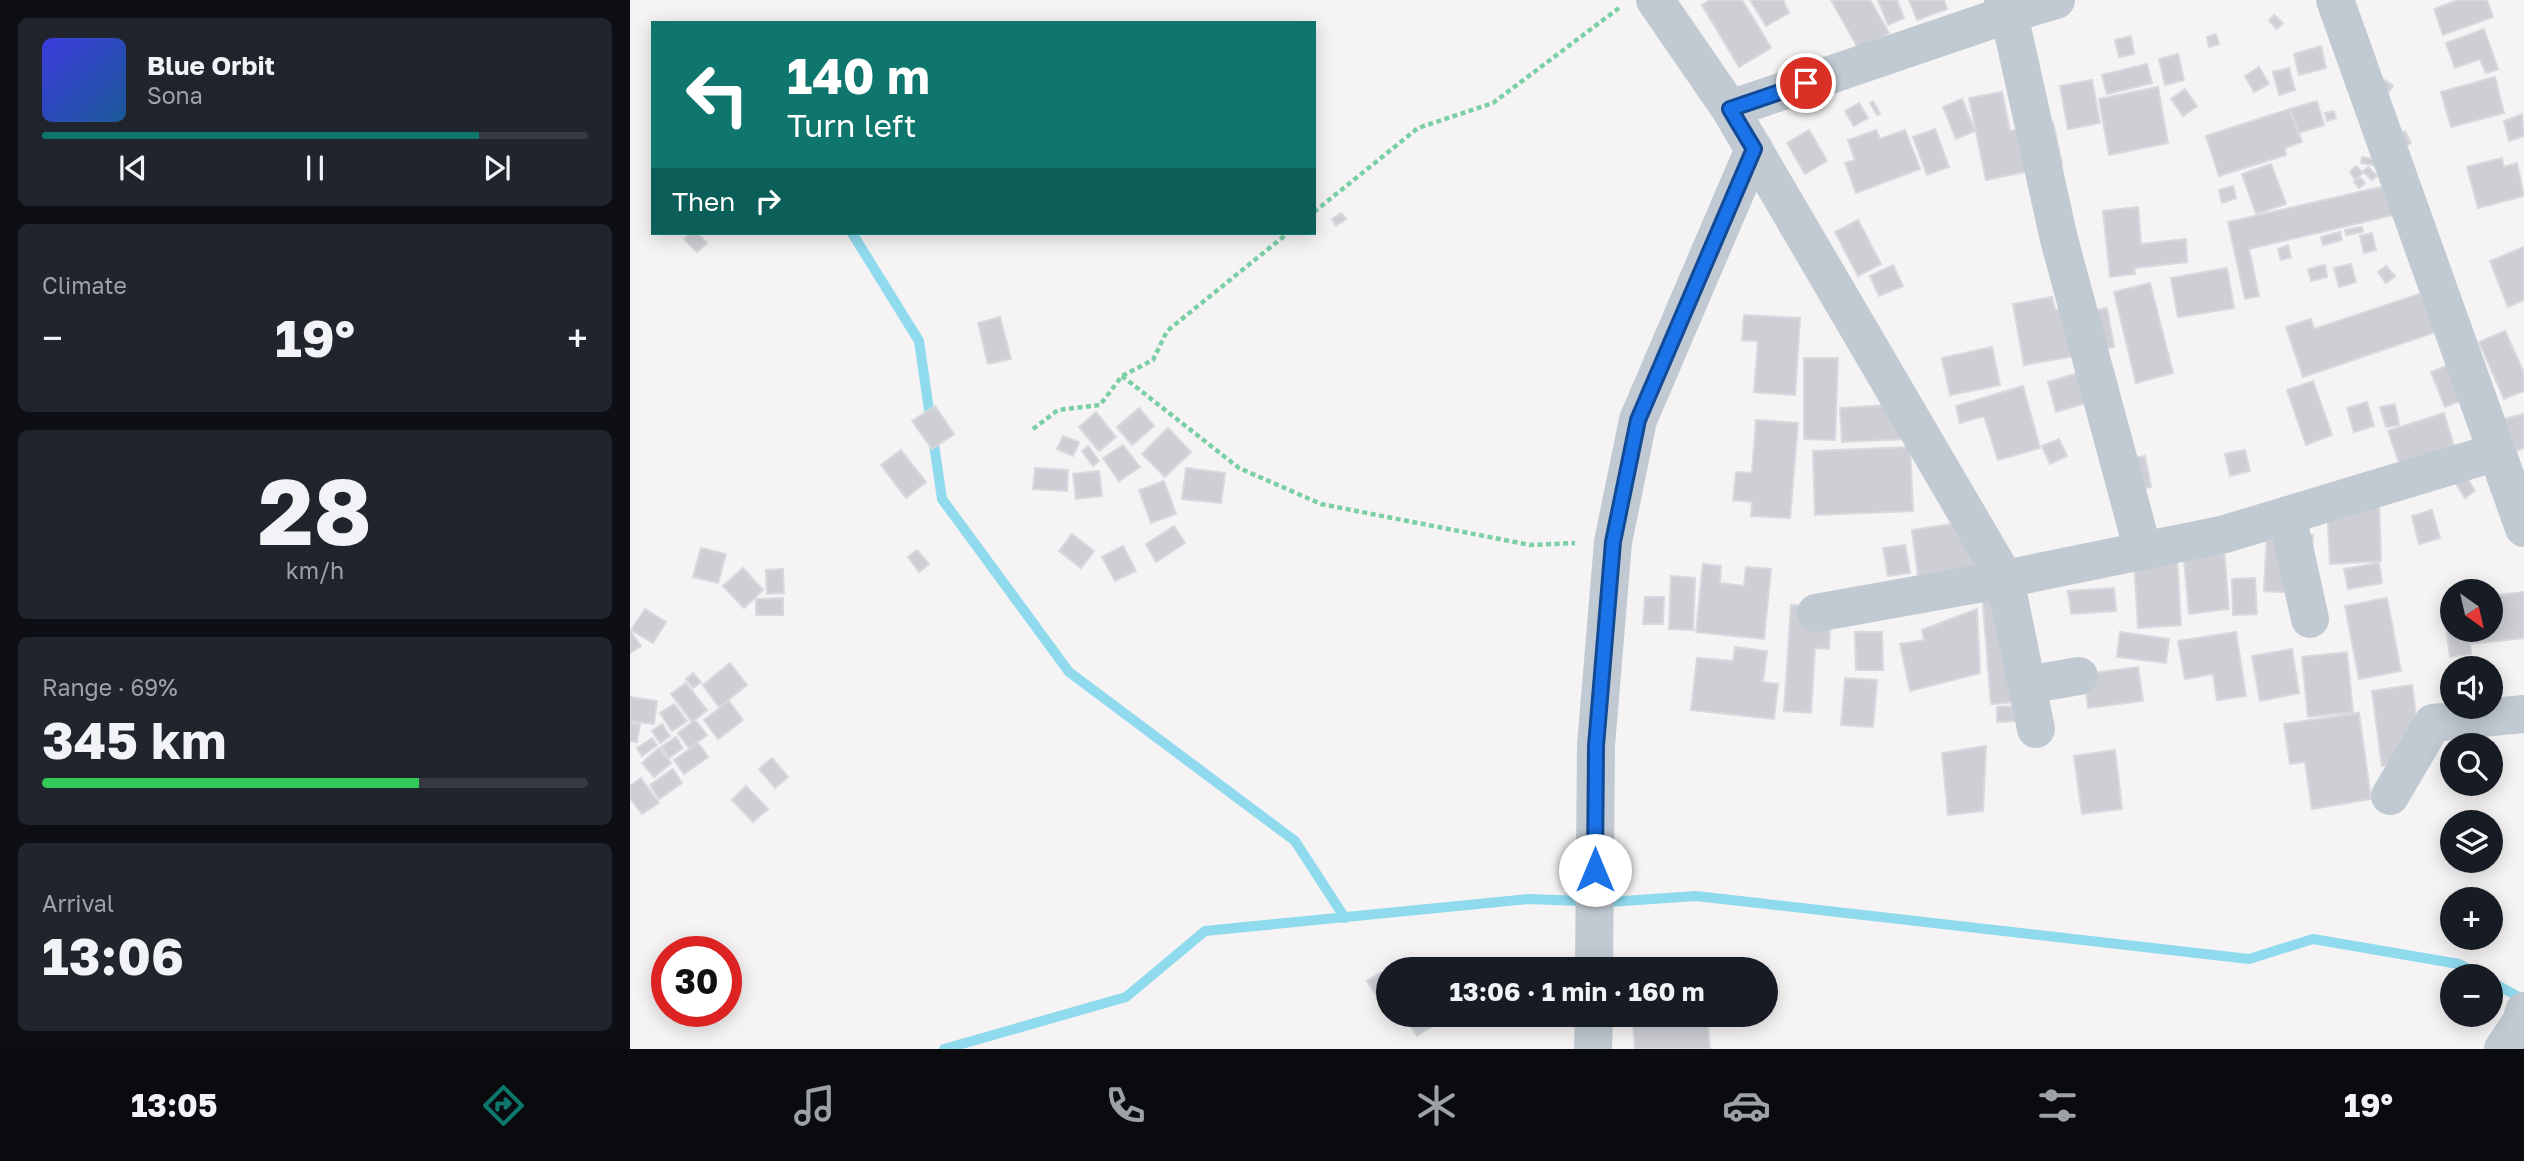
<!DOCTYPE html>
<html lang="en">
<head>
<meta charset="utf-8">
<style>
  body { margin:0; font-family:"Golos Text",sans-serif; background:#20242c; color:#f1f3f6; height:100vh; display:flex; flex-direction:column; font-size:26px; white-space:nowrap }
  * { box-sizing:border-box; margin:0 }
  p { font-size:23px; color:#9ea1a6 }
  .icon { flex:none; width:38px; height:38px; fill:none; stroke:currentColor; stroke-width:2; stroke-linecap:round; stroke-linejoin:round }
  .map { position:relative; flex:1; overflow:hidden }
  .details { display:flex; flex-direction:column; gap:18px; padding:18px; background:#0d0f14; width:630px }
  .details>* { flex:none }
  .top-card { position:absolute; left:21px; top:21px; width:665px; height:214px; border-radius:0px; box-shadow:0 4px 18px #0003; background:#0f766e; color:#fff; overflow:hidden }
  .needle { width:46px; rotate:146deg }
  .buttons { position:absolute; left:1810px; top:579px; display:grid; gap:14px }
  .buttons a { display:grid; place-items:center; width:63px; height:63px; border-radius:50%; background:#171b24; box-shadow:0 4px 18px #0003; font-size:35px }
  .speed { position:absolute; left:21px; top:936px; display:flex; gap:14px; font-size:35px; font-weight:700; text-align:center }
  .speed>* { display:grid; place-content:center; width:91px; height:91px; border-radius:50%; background:#171b24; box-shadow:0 4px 18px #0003; line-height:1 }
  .speed .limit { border:10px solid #d22; background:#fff; color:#111 }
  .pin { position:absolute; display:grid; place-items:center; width:60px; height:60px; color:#fff; margin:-30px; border:4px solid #fff; border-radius:50%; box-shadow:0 2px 7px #0007 }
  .me { position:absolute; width:77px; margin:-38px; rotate:0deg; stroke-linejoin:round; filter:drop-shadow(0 0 5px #0008) }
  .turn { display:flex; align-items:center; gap:24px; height:147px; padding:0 21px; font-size:32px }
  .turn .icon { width:91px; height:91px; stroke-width:2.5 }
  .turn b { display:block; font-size:49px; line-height:60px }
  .then { display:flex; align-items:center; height:66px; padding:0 21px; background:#0003; gap:14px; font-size:26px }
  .big { font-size:52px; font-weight:700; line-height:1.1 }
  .details .widget { flex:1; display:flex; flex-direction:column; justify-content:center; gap:10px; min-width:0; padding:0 24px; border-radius:10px; background:#20242c }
  .details .dial { align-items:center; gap:0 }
  .dial b { font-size:91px; line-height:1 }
  .song { display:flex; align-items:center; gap:21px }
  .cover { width:84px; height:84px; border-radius:10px; background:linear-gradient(135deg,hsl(240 70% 55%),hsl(210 70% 35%)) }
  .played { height:7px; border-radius:4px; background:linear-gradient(90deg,#0f766e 80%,#363941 80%) }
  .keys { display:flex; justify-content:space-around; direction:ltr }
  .heat { display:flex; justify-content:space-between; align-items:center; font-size:38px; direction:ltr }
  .charge { height:10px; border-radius:5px; background:linear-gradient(90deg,#34c759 69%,#363941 0) }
  .trip { position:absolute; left:746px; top:957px; width:402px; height:70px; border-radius:35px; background:#171b24; box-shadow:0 4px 18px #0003; font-weight:700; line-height:70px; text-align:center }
  .menu { display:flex; height:112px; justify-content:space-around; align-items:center; background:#090b0e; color:#9ea1a6 }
  .menu .icon { width:49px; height:49px }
  .menu .on { color:#0f766e }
  .menu b { font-size:32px; color:#f1f3f6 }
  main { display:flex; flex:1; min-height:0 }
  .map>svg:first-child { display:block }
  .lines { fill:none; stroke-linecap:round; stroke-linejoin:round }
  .stream { stroke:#90daee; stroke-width:10 }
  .building { fill:#cdcfd5; stroke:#d7d9de; stroke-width:2 }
  .path { stroke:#7ad0a6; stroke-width:4.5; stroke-dasharray:5 3.5; stroke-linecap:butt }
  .minor { stroke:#c1cad2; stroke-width:38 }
  .route-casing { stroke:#114b97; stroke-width:18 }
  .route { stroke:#1a73e8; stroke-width:12 }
</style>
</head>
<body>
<main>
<section class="details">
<div class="widget">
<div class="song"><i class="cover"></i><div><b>Blue Orbit</b><p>Sona</p></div></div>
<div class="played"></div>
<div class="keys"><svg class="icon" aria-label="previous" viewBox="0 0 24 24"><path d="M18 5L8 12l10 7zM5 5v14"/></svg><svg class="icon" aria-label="pause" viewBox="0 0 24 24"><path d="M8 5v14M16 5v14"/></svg><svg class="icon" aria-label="next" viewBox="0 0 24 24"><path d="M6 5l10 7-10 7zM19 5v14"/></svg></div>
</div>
<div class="widget"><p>Climate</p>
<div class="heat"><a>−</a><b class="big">19°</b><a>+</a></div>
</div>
<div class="widget dial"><b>28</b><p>km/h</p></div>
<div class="widget"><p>Range · 69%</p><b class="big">345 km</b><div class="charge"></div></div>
<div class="widget"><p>Arrival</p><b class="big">13:06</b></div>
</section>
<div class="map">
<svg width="1894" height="1049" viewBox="0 0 1894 1049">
  <rect width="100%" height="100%" fill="#f5f3f3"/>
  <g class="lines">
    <path class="stream" d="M 222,233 L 289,341 L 312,499 L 439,672 L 665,841 L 715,918
      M 1860,981 L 1894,1000
      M 314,1049 L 496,997 L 575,931 L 898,899 L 979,902 L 1066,896 L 1619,959 L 1683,939 L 1829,964 L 1852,976"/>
  </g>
  <path class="building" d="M 1080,0 L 1112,0 L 1141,48 L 1109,67 L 1072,5 Z
    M 1120,0 L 1153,0 L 1159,13 L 1136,26 Z
    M 1201,0 L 1240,0 L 1259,33 L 1229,50 Z
    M 1248,0 L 1267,0 L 1274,18 L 1258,25 Z
    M 1279,0 L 1314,0 L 1317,9 L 1287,20 Z
    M 1828,0 L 1857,0 L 1863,17 L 1813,35 L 1804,9 Z
    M 1644,15 L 1653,23 L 1647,29 L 1639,21 Z
    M 1854,29 L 1868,69 L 1856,73 L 1850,59 L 1825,68 L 1816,43 Z
    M 1586,34 L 1589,44 L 1579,47 L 1577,37 Z
    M 1501,36 L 1504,54 L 1489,57 L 1485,40 Z
    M 1691,46 L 1696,68 L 1669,75 L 1664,54 Z
    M 1548,54 L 1554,80 L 1535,85 L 1529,59 Z
    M 1517,64 L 1522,83 L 1477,94 L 1472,75 Z
    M 1629,67 L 1639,84 L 1624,92 L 1615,76 Z
    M 1659,68 L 1665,90 L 1649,95 L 1643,72 Z
    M 1865,77 L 1874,113 L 1821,127 L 1811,92 Z
    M 1462,80 L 1470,123 L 1438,129 L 1430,86 Z
    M 1755,80 L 1763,86 L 1758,93 L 1750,86 Z
    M 1528,87 L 1538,143 L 1479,155 L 1469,99 Z
    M 1555,89 L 1567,106 L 1553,116 L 1541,99 Z
    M 1372,92 L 1380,131 L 1423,122 L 1432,164 L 1356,180 L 1339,98 Z
    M 1332,99 L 1345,131 L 1326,139 L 1313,107 Z
    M 1243,101 L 1250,114 L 1247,115 L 1240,103 Z
    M 1687,101 L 1694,125 L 1668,133 L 1660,109 Z
    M 1229,103 L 1238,118 L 1224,126 L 1215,111 Z
    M 1660,109 L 1672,142 L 1655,148 L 1656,155 L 1589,176 L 1576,136 Z
    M 1704,111 L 1706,118 L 1697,121 L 1695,113 Z
    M 1892,114 L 1894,136 L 1879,141 L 1874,121 Z
    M 1305,129 L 1319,167 L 1297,175 L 1283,137 Z
    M 1179,130 L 1197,161 L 1175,174 L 1157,143 Z
    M 1246,130 L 1250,139 L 1275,130 L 1290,169 L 1226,193 L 1215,163 L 1225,160 L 1218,140 Z
    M 1775,131 L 1781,143 L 1765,153 L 1758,141 Z
    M 1732,157 L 1743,159 L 1743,165 L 1731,163 Z
    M 1872,158 L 1874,167 L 1887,163 L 1894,196 L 1848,208 L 1837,167 Z
    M 1641,164 L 1656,204 L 1626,214 L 1612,174 Z
    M 1726,166 L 1733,173 L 1725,180 L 1720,172 Z
    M 1738,167 L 1747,176 L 1742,180 L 1733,171 Z
    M 1730,178 L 1735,183 L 1729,188 L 1724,182 Z
    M 1782,180 L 1789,209 L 1619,249 L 1629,296 L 1615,299 L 1598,222 Z
    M 1603,186 L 1606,198 L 1592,203 L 1589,190 Z
    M 1508,207 L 1511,244 L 1556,239 L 1557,262 L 1504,268 L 1505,274 L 1480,277 L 1473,211 Z
    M 711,213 L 716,219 L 706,226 L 702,219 Z
    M 1228,220 L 1251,264 L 1228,276 L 1205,232 Z
    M 1732,227 L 1733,232 L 1716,235 L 1715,230 Z
    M 1710,232 L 1712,240 L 1693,245 L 1691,237 Z
    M 60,233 L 67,233 L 77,243 L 67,252 L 54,239 Z
    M 1742,233 L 1746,250 L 1734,253 L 1730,236 Z
    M 1658,245 L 1661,257 L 1651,260 L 1648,249 Z
    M 1894,247 L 1894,300 L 1878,307 L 1860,261 Z
    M 1721,264 L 1726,282 L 1709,287 L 1704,268 Z
    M 1263,265 L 1273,286 L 1249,296 L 1240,276 Z
    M 1695,265 L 1697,277 L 1681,281 L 1678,269 Z
    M 1756,266 L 1765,276 L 1756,283 L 1748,272 Z
    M 1597,268 L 1604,308 L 1548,317 L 1541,278 Z
    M 1520,283 L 1543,373 L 1506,383 L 1484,292 Z
    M 1807,288 L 1820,327 L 1673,377 L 1656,327 L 1681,319 L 1684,329 Z
    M 1422,297 L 1425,310 L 1447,306 L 1456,354 L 1394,365 L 1383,304 Z
    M 1477,308 L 1484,347 L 1462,351 L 1454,312 Z
    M 1114,315 L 1170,318 L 1165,395 L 1124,392 L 1128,341 L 1112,340 Z
    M 370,317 L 381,359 L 358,364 L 348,323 Z
    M 1875,331 L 1894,373 L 1894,391 L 1874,399 L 1849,342 Z
    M 1362,347 L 1370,385 L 1320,395 L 1312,358 Z
    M 1174,358 L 1208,358 L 1205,440 L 1174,439 Z
    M 1829,361 L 1843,396 L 1815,407 L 1801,372 Z
    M 1472,366 L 1466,400 L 1426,412 L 1418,382 Z
    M 1683,381 L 1702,435 L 1676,445 L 1657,390 Z
    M 1393,386 L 1410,448 L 1368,460 L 1354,416 L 1330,423 L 1326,406 Z
    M 1737,402 L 1744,426 L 1724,432 L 1717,408 Z
    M 1274,404 L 1276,439 L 1212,442 L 1210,408 Z
    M 1765,404 L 1769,425 L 1756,427 L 1750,407 Z
    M 305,406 L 324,434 L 302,449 L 282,421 Z
    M 509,408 L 524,426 L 502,445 L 487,427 Z
    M 466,412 L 486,437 L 469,451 L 449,427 Z
    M 1814,413 L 1824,446 L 1769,463 L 1758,431 Z
    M 1894,414 L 1894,448 L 1877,455 L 1870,420 Z
    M 1126,420 L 1168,423 L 1160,518 L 1121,516 L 1122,502 L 1103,500 L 1106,472 L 1122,473 Z
    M 538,428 L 561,452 L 535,477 L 512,454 Z
    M 433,436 L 449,442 L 443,456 L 427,449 Z
    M 1429,439 L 1437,456 L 1420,464 L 1412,446 Z
    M 493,445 L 510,467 L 489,481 L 473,458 Z
    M 458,446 L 469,461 L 463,466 L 452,451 Z
    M 1280,447 L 1283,511 L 1185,515 L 1183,451 Z
    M 271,450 L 296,482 L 276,498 L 251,465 Z
    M 1615,450 L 1620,471 L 1600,476 L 1595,454 Z
    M 1515,456 L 1521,487 L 1497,492 L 1491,460 Z
    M 405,468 L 438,470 L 437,491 L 403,489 Z
    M 556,468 L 595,473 L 591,503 L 552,499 Z
    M 469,471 L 472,496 L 446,499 L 443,474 Z
    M 1835,475 L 1845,491 L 1835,498 L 1825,482 Z
    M 534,481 L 546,514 L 521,523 L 509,490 Z
    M 1749,501 L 1751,561 L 1700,564 L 1697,503 Z
    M 1802,510 L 1810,538 L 1789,544 L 1782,516 Z
    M 1342,521 L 1349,566 L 1288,576 L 1282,530 Z
    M 544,526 L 555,543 L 526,562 L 516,544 Z
    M 1637,532 L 1683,535 L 1679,594 L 1634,591 Z
    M 442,534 L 464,551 L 451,568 L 429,551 Z
    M 1593,536 L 1599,609 L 1559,614 L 1552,539 Z
    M 1275,545 L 1280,573 L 1258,576 L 1253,548 Z
    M 493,546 L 506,571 L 485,581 L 472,557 Z
    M 71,548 L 96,554 L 88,583 L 63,577 Z
    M 287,550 L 299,564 L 289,572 L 278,557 Z
    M 1547,556 L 1551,625 L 1508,628 L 1504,559 Z
    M 1749,563 L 1752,583 L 1718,589 L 1714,569 Z
    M 1073,564 L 1091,566 L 1090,583 L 1114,586 L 1116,567 L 1141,569 L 1134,639 L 1066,632 Z
    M 113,568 L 133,590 L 114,608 L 93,586 Z
    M 153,569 L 154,593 L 137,594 L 136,570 Z
    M 1041,576 L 1065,578 L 1063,630 L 1039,629 Z
    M 1625,578 L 1627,614 L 1603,615 L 1602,579 Z
    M 1484,588 L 1486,611 L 1441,614 L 1438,591 Z
    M 1390,589 L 1399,701 L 1361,704 L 1352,593 Z
    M 1894,592 L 1894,638 L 1840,644 L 1841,654 L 1820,657 L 1813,603 L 1822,602 L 1822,630 L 1860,630 L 1860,596 Z
    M 1015,597 L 1034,597 L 1033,624 L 1013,624 Z
    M 153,598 L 153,615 L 126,615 L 126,599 Z
    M 1757,598 L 1771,671 L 1729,679 L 1715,606 Z
    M 1161,605 L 1201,607 L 1199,649 L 1185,648 L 1181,713 L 1154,711 Z
    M 15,609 L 36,622 L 23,643 L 1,630 Z
    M 1347,609 L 1350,673 L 1280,691 L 1270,644 L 1294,640 L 1292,630 Z
    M 0,631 L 11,646 L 0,653 Z
    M 1225,632 L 1252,632 L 1253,670 L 1226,670 Z
    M 1490,632 L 1539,639 L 1536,663 L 1487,657 Z
    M 1606,632 L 1616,696 L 1587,700 L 1583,674 L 1555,679 L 1548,641 Z
    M 1105,647 L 1137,651 L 1133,682 L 1148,684 L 1144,719 L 1061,710 L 1067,658 L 1103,661 Z
    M 1662,649 L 1669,693 L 1630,701 L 1622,656 Z
    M 1717,652 L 1723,712 L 1678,717 L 1672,657 Z
    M 100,663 L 117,685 L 89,707 L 73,685 Z
    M 1508,667 L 1513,701 L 1458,708 L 1454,674 Z
    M 63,673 L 71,682 L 63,688 L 56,679 Z
    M 1215,678 L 1247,680 L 1243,727 L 1211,725 Z
    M 56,683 L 77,710 L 62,722 L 41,694 Z
    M 1782,685 L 1792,761 L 1752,766 L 1742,691 Z
    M 0,697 L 27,701 L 24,724 L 0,721 Z
    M 99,701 L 113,720 L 88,739 L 74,720 Z
    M 44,704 L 57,721 L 42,731 L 30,713 Z
    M 1387,706 L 1388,721 L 1367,722 L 1367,707 Z
    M 1729,713 L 1741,799 L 1682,809 L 1675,762 L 1660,764 L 1654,724 Z
    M 65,720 L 77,735 L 59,748 L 48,733 Z
    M 0,723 L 10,724 L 7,742 L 0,741 Z
    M 32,724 L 40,736 L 30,743 L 22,731 Z
    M 46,737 L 53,748 L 39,758 L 31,747 Z
    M 22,738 L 27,745 L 12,756 L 7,748 Z
    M 68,743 L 78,757 L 54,774 L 44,760 Z
    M 1356,746 L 1353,811 L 1318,815 L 1312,753 Z
    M 29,748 L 41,763 L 24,777 L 12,763 Z
    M 1485,750 L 1492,809 L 1452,814 L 1444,756 Z
    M 142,758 L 158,777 L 145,788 L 129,769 Z
    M 43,769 L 52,783 L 29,799 L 20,785 Z
    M 11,778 L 29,803 L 12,814 L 0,798 L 0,786 Z
    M 116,786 L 138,809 L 123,822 L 102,800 Z
    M 750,973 L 758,985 L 758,996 L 750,1001 L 737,981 Z
    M 789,1015 L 796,1015 L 803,1026 L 787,1036 L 778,1023 Z
    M 1077,1016 L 1080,1049 L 1005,1049 L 1003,1022 Z"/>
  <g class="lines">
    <path class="path" d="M 684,212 L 788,128 L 863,103 L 989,8
      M 492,376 L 609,468 L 691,504 L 900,545 L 945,543
      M 403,429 L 428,410 L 470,405 L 492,376 L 523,360 L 537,331 L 658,233"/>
    <path class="minor" d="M 1025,0 L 1100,109 L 1375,579 L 1406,729
      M 1373,0 L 1379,14 L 1429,239 L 1513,551
      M 1705,0 L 1894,528
      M 1100,109 L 1379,14 L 1426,0
      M 1657,515 L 1680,619
      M 1186,613 L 1375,579 L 1595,534 L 1867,452
      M 1397,685 L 1449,676
      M 1760,796 L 1803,723 L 1894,714
      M 964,970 L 966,745 L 983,542 L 1008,420 L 1124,149
      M 963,1049 L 964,1015
      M 1873,1049 L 1891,1022 L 1894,1011"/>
  </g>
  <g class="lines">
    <g class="route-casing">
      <path id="route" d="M 965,870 L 966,746 L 983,542 L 1008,420 L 1124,149 L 1100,109 L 1176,83"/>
    </g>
    <use href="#route" class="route"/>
  </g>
</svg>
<div class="buttons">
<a><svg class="needle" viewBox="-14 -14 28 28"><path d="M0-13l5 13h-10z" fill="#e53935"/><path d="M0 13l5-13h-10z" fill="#9ea1a6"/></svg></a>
<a><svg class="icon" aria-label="sound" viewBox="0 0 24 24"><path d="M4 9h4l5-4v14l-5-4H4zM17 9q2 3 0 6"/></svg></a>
<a><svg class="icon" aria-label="search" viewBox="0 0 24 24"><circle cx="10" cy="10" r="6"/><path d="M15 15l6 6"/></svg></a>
<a><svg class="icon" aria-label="layers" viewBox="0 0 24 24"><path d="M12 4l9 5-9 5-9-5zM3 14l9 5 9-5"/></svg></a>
<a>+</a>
<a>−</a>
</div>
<div class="speed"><div class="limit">30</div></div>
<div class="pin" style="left:1176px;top:83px;background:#d93025"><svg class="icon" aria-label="arrive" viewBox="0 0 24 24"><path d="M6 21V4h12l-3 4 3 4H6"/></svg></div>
<svg class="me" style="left:965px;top:870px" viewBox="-20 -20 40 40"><circle r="19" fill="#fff"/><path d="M0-13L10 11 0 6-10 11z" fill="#1a73e8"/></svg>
<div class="trip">13:06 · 1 min · 160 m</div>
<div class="top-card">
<div class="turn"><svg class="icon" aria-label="left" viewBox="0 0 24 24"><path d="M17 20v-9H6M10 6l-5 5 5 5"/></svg><div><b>140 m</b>Turn left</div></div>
<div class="then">Then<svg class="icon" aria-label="right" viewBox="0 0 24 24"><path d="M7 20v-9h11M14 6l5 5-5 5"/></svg></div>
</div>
</div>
</main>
<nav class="menu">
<b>13:05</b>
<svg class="icon on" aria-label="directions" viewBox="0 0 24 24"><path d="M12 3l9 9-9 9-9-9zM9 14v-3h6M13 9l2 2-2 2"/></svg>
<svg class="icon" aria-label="music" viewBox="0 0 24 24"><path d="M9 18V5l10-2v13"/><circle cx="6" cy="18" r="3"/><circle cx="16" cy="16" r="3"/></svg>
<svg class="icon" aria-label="phone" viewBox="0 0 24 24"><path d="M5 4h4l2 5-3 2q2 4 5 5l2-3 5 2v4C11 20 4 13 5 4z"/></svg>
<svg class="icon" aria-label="climate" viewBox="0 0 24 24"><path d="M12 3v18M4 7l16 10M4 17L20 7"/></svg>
<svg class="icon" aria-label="car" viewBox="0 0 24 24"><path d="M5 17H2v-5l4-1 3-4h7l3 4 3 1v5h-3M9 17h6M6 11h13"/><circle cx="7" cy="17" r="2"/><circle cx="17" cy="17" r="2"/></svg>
<svg class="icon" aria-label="filters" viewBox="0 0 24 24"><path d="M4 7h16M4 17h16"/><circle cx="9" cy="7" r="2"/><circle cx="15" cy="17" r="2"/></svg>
<b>19°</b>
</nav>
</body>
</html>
